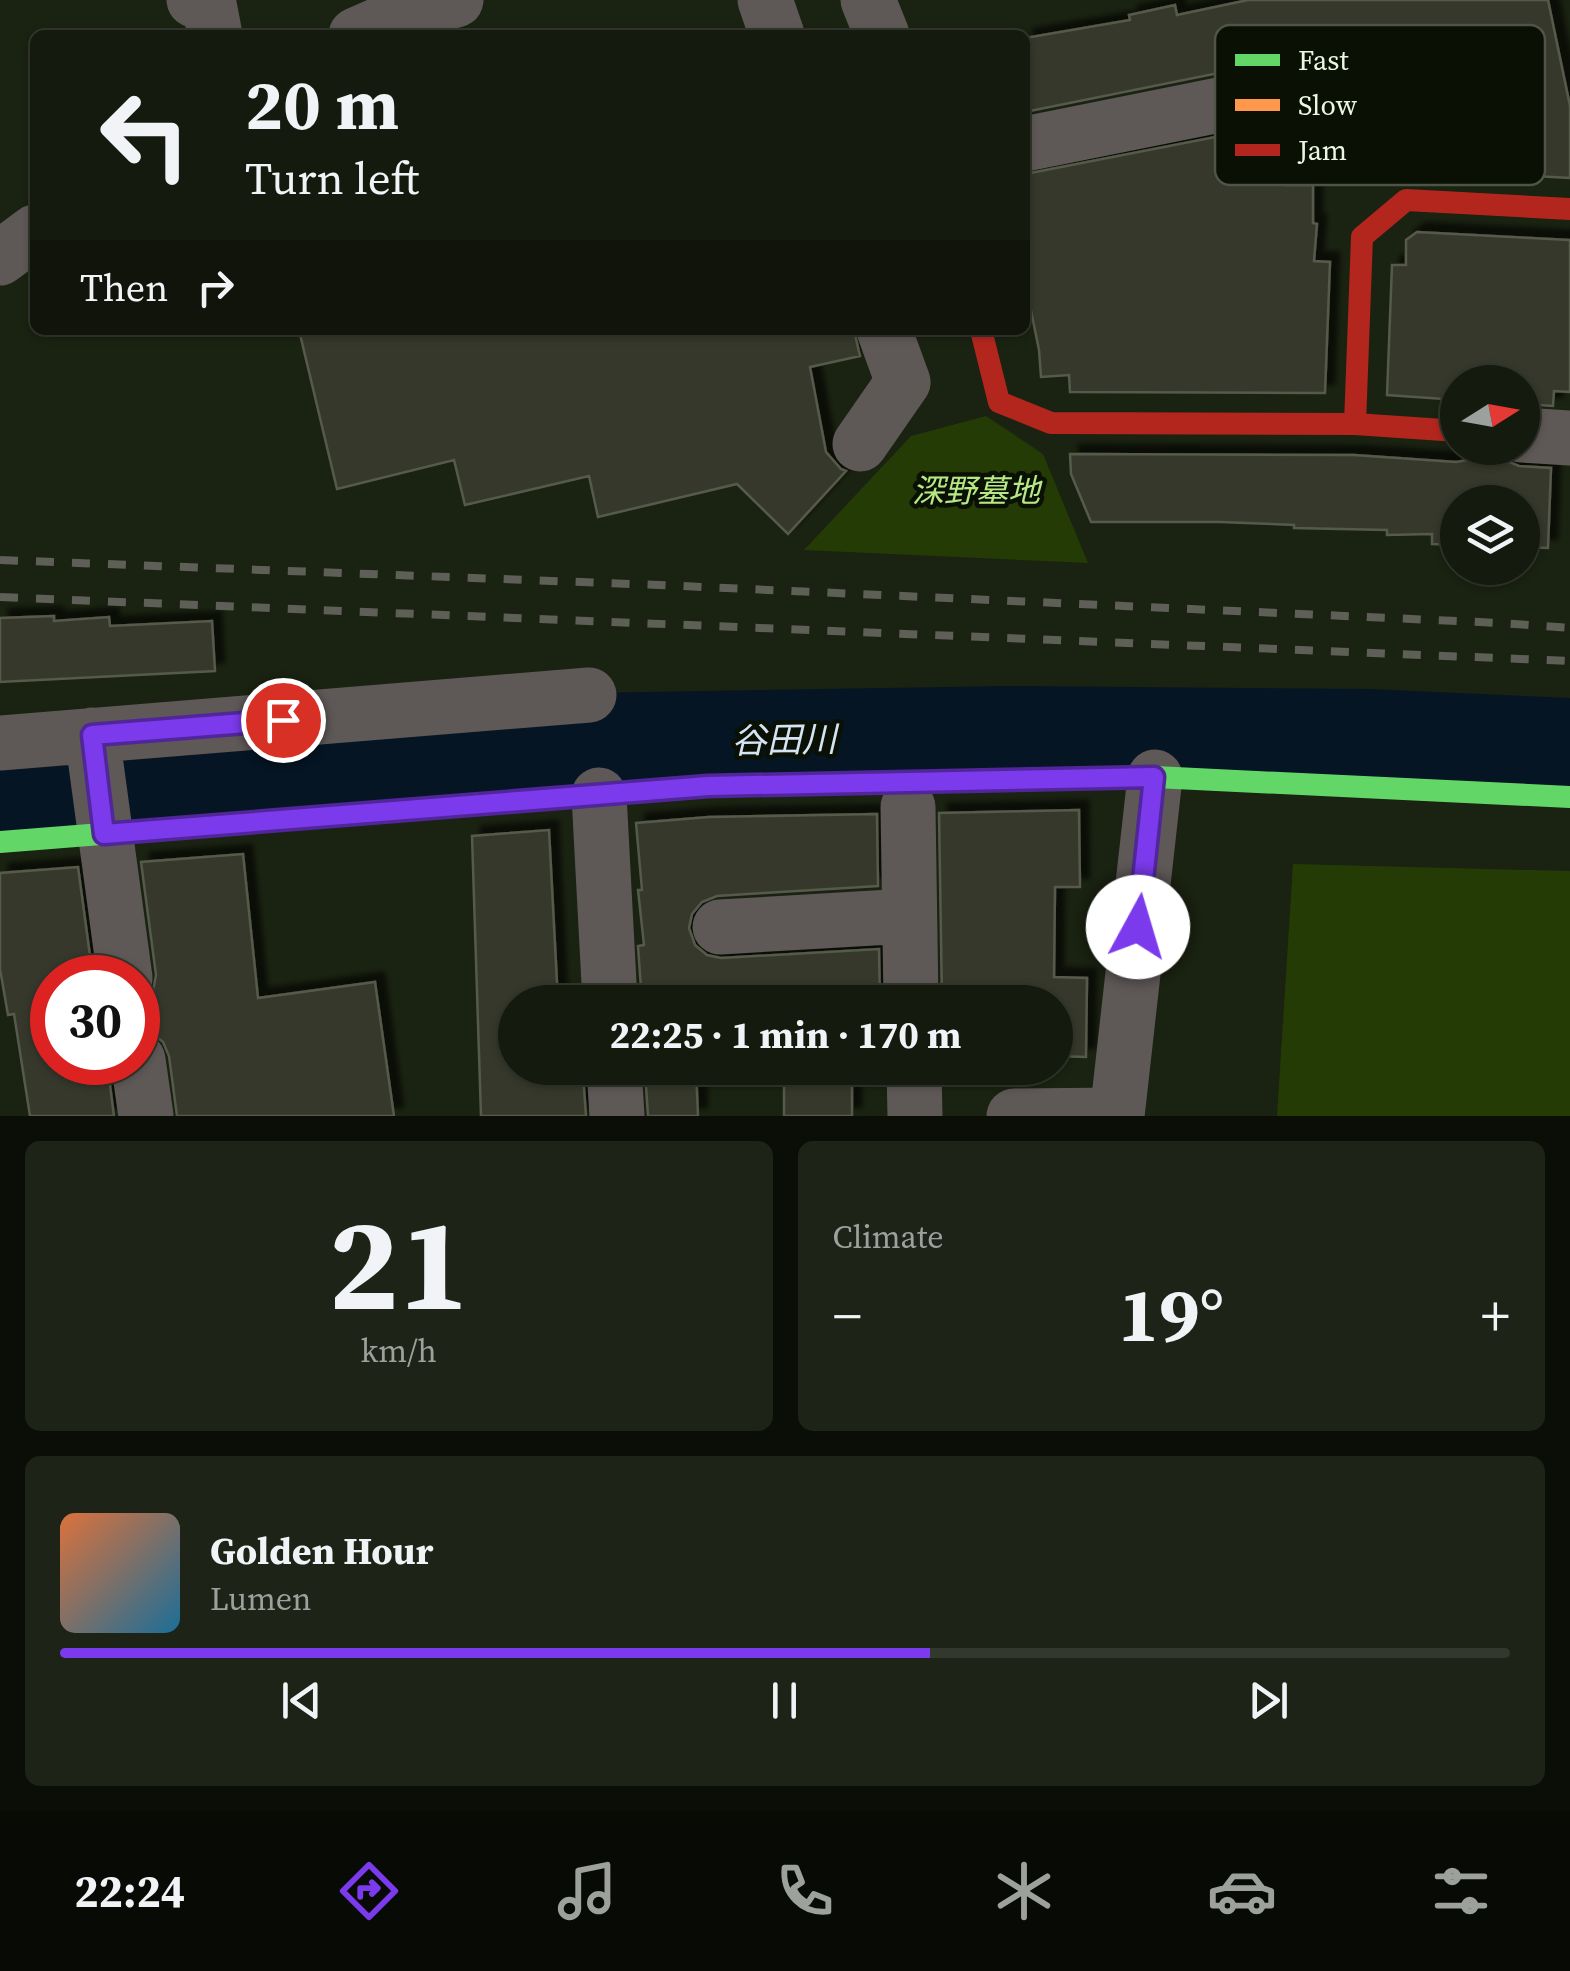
<!DOCTYPE html>
<html lang="en">
<head>
<meta charset="utf-8">
<style>
  body { margin:0; font-family:"Source Serif 4","Noto Sans JP",serif; background:#1d2316; color:#f1f3f6; height:100vh; display:flex; flex-direction:column; font-size:38px; white-space:nowrap }
  * { box-sizing:border-box; margin:0 }
  p { font-size:32px; color:#9da19d }
  .icon { flex:none; width:55px; height:55px; fill:none; stroke:currentColor; stroke-width:2; stroke-linecap:round; stroke-linejoin:round }
  .map { position:relative; height:1116px; overflow:hidden }
  .details { display:flex; flex-direction:column; gap:25px; padding:25px; background:#0b0e07; flex:1 }
  .details>* { flex:none }
  .guide { position:absolute; left:30px; top:30px; width:1000px; height:305px; border-radius:15px; box-shadow:0 2px 8px #0004,0 0 0 2px #33382e; background:#141a0d; color:#f1f3f6; overflow:hidden }
  .needle { width:65px; rotate:79deg }
  .tools { position:absolute; left:1440px; top:365px; display:grid; gap:20px }
  .tools a { display:grid; place-items:center; width:100px; height:100px; border-radius:50%; background:#141a0d; box-shadow:0 2px 8px #0004,0 0 0 2px #33382e; font-size:50px }
  .speed { position:absolute; left:30px; top:955px; display:flex; gap:20px; font-size:50px; font-weight:700; text-align:center }
  .speed>* { display:grid; place-content:center; width:130px; height:130px; border-radius:50%; background:#141a0d; box-shadow:0 2px 8px #0004,0 0 0 2px #33382e; line-height:1 }
  .speed .limit { border:15px solid #d22; background:#fff; color:#111 }
  .pin { position:absolute; display:grid; place-items:center; width:85px; height:85px; color:#fff; margin:-42px; border:5px solid #fff; border-radius:50%; box-shadow:0 2px 10px #0007 }
  .me { position:absolute; width:110px; margin:-55px; rotate:6deg; stroke-linejoin:round; filter:drop-shadow(0 0 8px #0008) }
  .turn { display:flex; align-items:center; gap:35px; height:210px; padding:0 50px; font-size:45px }
  .turn .icon { width:130px; height:130px; stroke-width:2.5 }
  .turn b { display:block; font-size:70px; line-height:85px }
  .then { display:flex; align-items:center; height:95px; padding:0 50px; background:#0003; gap:20px; font-size:38px }
  .big { font-size:75px; font-weight:700; line-height:1.1 }
  .details .tile { flex:1; display:flex; flex-direction:column; justify-content:center; gap:15px; min-width:0; padding:0 35px; border-radius:15px; background:#1d2316 }
  .details .dial { align-items:center; gap:0 }
  .dial b { font-size:130px; line-height:1 }
  .song { display:flex; align-items:center; gap:30px }
  .cover { width:120px; height:120px; border-radius:15px; background:linear-gradient(135deg,hsl(20 70% 55%),hsl(200 70% 35%)) }
  .played { height:10px; border-radius:5px; background:linear-gradient(90deg,#7c3aed 60%,#33382e 60%) }
  .keys { display:flex; justify-content:space-around; direction:ltr }
  .heat { display:flex; justify-content:space-between; align-items:center; font-size:55px; direction:ltr }
  .details .tiles { flex:1; display:grid; gap:25px; grid-template-columns:1fr 1fr }
  .tile:last-child { grid-column:span 2 }
  .trip { position:absolute; left:498px; top:985px; width:575px; height:100px; border-radius:50px; background:#141a0d; box-shadow:0 2px 8px #0004,0 0 0 2px #33382e; font-weight:700; line-height:100px; text-align:center }
  .menu { display:flex; height:160px; justify-content:space-around; align-items:center; background:#080a05; color:#9da19d }
  .menu .icon { width:70px; height:70px }
  .menu .active { color:#7c3aed }
  .menu b { font-size:45px; color:#f1f3f6 }
  .map>svg:first-child { display:block }
  .green { fill:#253b06 }
  .lines { fill:none; stroke-linecap:round; stroke-linejoin:round }
  .river { stroke:#051524; stroke-width:102 }
  .building { fill:#36392a; stroke:#565a4b; stroke-width:2.5; filter:url(#shadow) }
  .street { stroke:#5e5857; stroke-width:55 }
  .fast { stroke:#63d668; stroke-width:22 }
  .slow { stroke:#ff974d; stroke-width:22 }
  .jam { stroke:#b3261e; stroke-width:22 }
  .rail { stroke:#5e5f57; stroke-width:8; stroke-dasharray:18 18; stroke-linecap:butt }
  .route-casing { stroke:#51269a; stroke-width:25 }
  .route { stroke:#7c3aed; stroke-width:18 }
  .labels { text-anchor:middle; stroke-width:9; stroke-linejoin:round; paint-order:stroke }
  .park-label { font-size:32px; font-style:italic; fill:#b6e983; stroke:#0a1004 }
  .water-label { font-size:35px; font-style:italic; fill:#d5e4f5; stroke:#0a1004 }
  .key { fill:#0a1004; stroke:#4e5547; stroke-width:2.5 }
  .key-label { font-size:28px; fill:#ecf7e3 }
</style>
</head>
<body>
<div class="map">
<svg width="1570" height="1116" viewBox="0 0 1570 1116">
  <defs>
    <filter id="shadow"><feDropShadow dx="9" dy="-9" stdDeviation="2.5" flood-color="#0009"/></filter>
  </defs>
  <rect width="100%" height="100%" fill="#1a2211"/>
  <path class="green" d="M 986,416 L 1043,454 L 1088,563 L 804,550 L 911,436 Z
    M 1293,864 L 1570,871 L 1570,1116 L 1277,1116 Z"/>
  <g class="lines">
    <path class="river" d="M 0,786 L 586,744 L 1009,737 L 1367,740 L 1570,749"/>
  </g>
  <path class="building" d="M 1248,0 L 1548,0 L 1570,106 L 1570,178 L 1444,171 L 1425,73 L 1309,98 L 1309,86 L 1302,72 L 1288,63 L 1273,62 L 1025,112 L 1025,38 L 1130,20 L 1129,15 L 1175,5 L 1177,15 Z
    M 1277,125 L 1286,185 L 1313,185 L 1313,223 L 1317,224 L 1314,261 L 1330,262 L 1325,393 L 1070,392 L 1069,375 L 1041,377 L 1039,350 L 1025,281 L 1025,174 Z
    M 1417,232 L 1570,240 L 1570,392 L 1554,391 L 1553,406 L 1522,404 L 1522,382 L 1458,382 L 1458,400 L 1387,395 L 1392,265 L 1406,265 L 1406,240 Z
    M 299,330 L 854,330 L 860,356 L 810,367 L 826,452 L 841,469 L 846,471 L 788,534 L 737,484 L 598,517 L 589,476 L 465,505 L 454,460 L 337,489 Z
    M 1484,448 L 1494,448 L 1504,460 L 1519,466 L 1551,468 L 1548,548 L 1522,547 L 1522,502 L 1458,502 L 1458,545 L 1432,544 L 1432,534 L 1387,535 L 1387,530 L 1294,528 L 1294,525 L 1220,522 L 1091,522 L 1071,474 L 1070,454 L 1354,455 L 1456,462 L 1473,459 Z
    M 54,616 L 54,621 L 109,617 L 110,626 L 212,621 L 215,671 L 0,682 L 0,618 Z
    M 1079,810 L 1080,887 L 1055,887 L 1054,977 L 1087,978 L 1086,1057 L 1055,1056 L 1055,1002 L 942,1002 L 939,813 Z
    M 877,814 L 878,886 L 717,896 L 702,902 L 692,914 L 689,928 L 695,945 L 707,955 L 721,958 L 879,949 L 880,1002 L 642,1002 L 638,946 L 644,945 L 638,890 L 642,890 L 636,823 L 709,817 Z
    M 549,830 L 558,1002 L 515,1002 L 515,1068 L 561,1068 L 561,1075 L 583,1074 L 586,1116 L 481,1116 L 472,836 Z
    M 243,854 L 258,998 L 375,982 L 394,1116 L 177,1116 L 169,1056 L 163,1042 L 150,1031 L 138,1029 L 138,1006 L 145,1002 L 153,991 L 156,975 L 141,862 Z
    M 78,867 L 93,978 L 52,978 L 52,1062 L 107,1062 L 114,1116 L 30,1116 L 14,1014 L 8,1015 L 0,969 L 0,873 Z
    M 649,1068 L 696,1068 L 698,1116 L 648,1116 L 645,1071 L 649,1070 Z
    M 784,1068 L 852,1068 L 852,1116 L 784,1116 Z"/>
  <g class="lines">
    <path class="street" d="M 194,0 L 209,4 L 215,35
      M 765,0 L 777,35
      M 868,0 L 882,35
      M 356,35 L 408,12 L 456,0
      M 1025,144 L 1279,93
      M 0,258 L 35,232
      M 1522,435 L 1570,438
      M 860,444 L 903,382 L 884,330
      M 92,735 L 125,978
      M 0,743 L 589,695
      M 599,795 L 610,1002
      M 908,807 L 911,1002
      M 720,927 L 908,916
      M 138,1060 L 146,1116
      M 614,1068 L 617,1116
      M 914,1068 L 915,1116
      M 1014,1116 L 1117,1115
      M 1117,1116 L 1155,777"/>
    <path class="fast" d="M 1124,778 L 1155,777 L 1570,797
      M 0,842 L 507,802"/>
    <path class="slow" d="M 507,802 L 707,786 L 1124,778"/>
    <path class="jam" d="M 981,330 L 999,402 L 1051,423 L 1355,424 L 1458,431
      M 1355,424 L 1362,237 L 1406,200 L 1570,209"/>
    <path class="rail" d="M 0,560 L 659,585 L 1500,623 L 1570,628
      M 0,597 L 1570,661"/>
  </g>
  <g class="lines">
    <g class="route-casing">
      <path id="route" d="M 283,720 L 92,735 L 104,834 L 708,786 L 1154,777 L 1138,927"/>
    </g>
    <use href="#route" class="route"/>
  </g>
  <g class="labels">
    <g class="park-label">
      <text x="976" y="502">深野墓地</text>
    </g>
    <g class="water-label">
      <text transform="translate(784 740) rotate(-1)" y="12">谷田川</text>
    </g>
  </g>
  <rect x="1215" y="25" width="330" height="160" rx="15" class="key"/>
  <rect x="1235" y="54" width="45" height="12" fill="#63d668"/>
  <rect x="1235" y="99" width="45" height="12" fill="#ff974d"/>
  <rect x="1235" y="144" width="45" height="12" fill="#b3261e"/>
  <g class="key-label">
    <text x="1298" y="70">Fast</text>
    <text x="1298" y="115">Slow</text>
    <text x="1298" y="160">Jam</text>
  </g>
</svg>
<div class="tools">
<a><svg class="needle" viewBox="-14 -14 28 28"><path d="M0-13l5 13h-10z" fill="#e53935"/><path d="M0 13l5-13h-10z" fill="#9da19d"/></svg></a>
<a><svg class="icon" aria-label="layers" viewBox="0 0 24 24"><path d="M12 4l9 5-9 5-9-5zM3 14l9 5 9-5"/></svg></a>
</div>
<div class="speed"><div class="limit">30</div></div>
<div class="pin" style="left:283px;top:720px;background:#d93025"><svg class="icon" aria-label="arrive" viewBox="0 0 24 24"><path d="M6 21V4h12l-3 4 3 4H6"/></svg></div>
<svg class="me" style="left:1138px;top:927px" viewBox="-20 -20 40 40"><circle r="19" fill="#fff"/><path d="M0-13L10 11 0 6-10 11z" fill="#7c3aed"/></svg>
<div class="trip">22:25 · 1 min · 170 m</div>
<div class="guide">
<div class="turn"><svg class="icon" aria-label="left" viewBox="0 0 24 24"><path d="M17 20v-9H6M10 6l-5 5 5 5"/></svg><div><b>20 m</b>Turn left</div></div>
<div class="then">Then<svg class="icon" aria-label="right" viewBox="0 0 24 24"><path d="M7 20v-9h11M14 6l5 5-5 5"/></svg></div>
</div>
</div>
<section class="details">
<div class="tiles">
<div class="tile dial"><b>21</b><p>km/h</p></div>
<div class="tile"><p>Climate</p>
<div class="heat"><a>−</a><b class="big">19°</b><a>+</a></div>
</div>
<div class="tile">
<div class="song"><i class="cover"></i><div><b>Golden Hour</b><p>Lumen</p></div></div>
<div class="played"></div>
<div class="keys"><svg class="icon" aria-label="previous" viewBox="0 0 24 24"><path d="M18 5L8 12l10 7zM5 5v14"/></svg><svg class="icon" aria-label="pause" viewBox="0 0 24 24"><path d="M8 5v14M16 5v14"/></svg><svg class="icon" aria-label="next" viewBox="0 0 24 24"><path d="M6 5l10 7-10 7zM19 5v14"/></svg></div>
</div>
</div>
</section>
<nav class="menu">
<b>22:24</b>
<svg class="icon active" aria-label="directions" viewBox="0 0 24 24"><path d="M12 3l9 9-9 9-9-9zM9 14v-3h6M13 9l2 2-2 2"/></svg>
<svg class="icon" aria-label="music" viewBox="0 0 24 24"><path d="M9 18V5l10-2v13"/><circle cx="6" cy="18" r="3"/><circle cx="16" cy="16" r="3"/></svg>
<svg class="icon" aria-label="phone" viewBox="0 0 24 24"><path d="M5 4h4l2 5-3 2q2 4 5 5l2-3 5 2v4C11 20 4 13 5 4z"/></svg>
<svg class="icon" aria-label="climate" viewBox="0 0 24 24"><path d="M12 3v18M4 7l16 10M4 17L20 7"/></svg>
<svg class="icon" aria-label="car" viewBox="0 0 24 24"><path d="M5 17H2v-5l4-1 3-4h7l3 4 3 1v5h-3M9 17h6M6 11h13"/><circle cx="7" cy="17" r="2"/><circle cx="17" cy="17" r="2"/></svg>
<svg class="icon" aria-label="filters" viewBox="0 0 24 24"><path d="M4 7h16M4 17h16"/><circle cx="9" cy="7" r="2"/><circle cx="15" cy="17" r="2"/></svg>
</nav>
</body>
</html>
